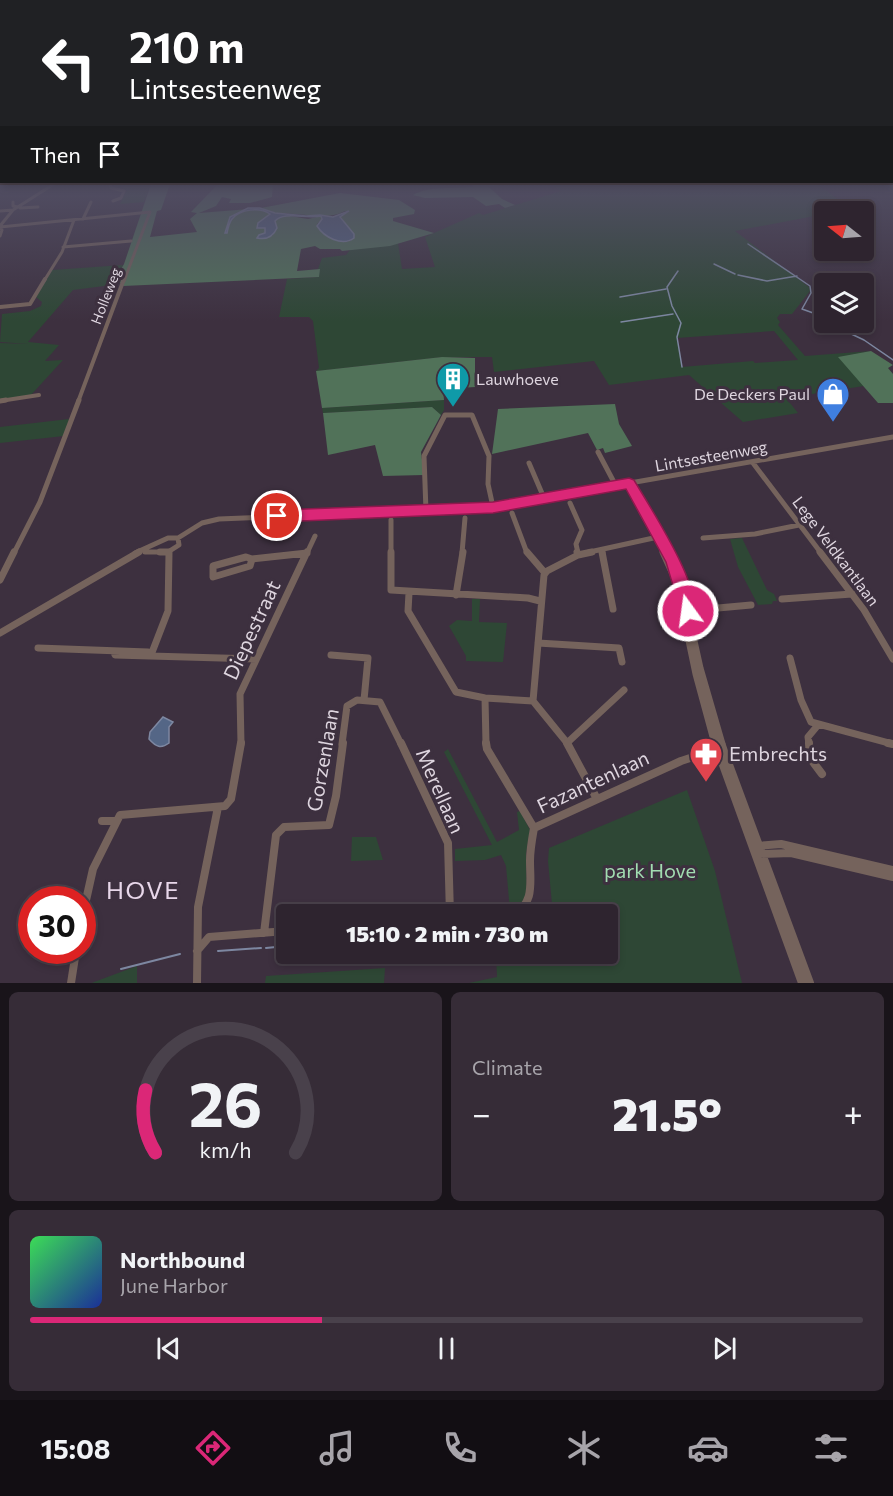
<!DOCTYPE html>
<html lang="en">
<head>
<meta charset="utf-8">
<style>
  body { margin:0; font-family:Commissioner,sans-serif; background:#362c37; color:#f1f3f6; height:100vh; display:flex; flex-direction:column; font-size:22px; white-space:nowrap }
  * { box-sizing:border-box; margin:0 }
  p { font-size:20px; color:#a7a4aa }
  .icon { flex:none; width:33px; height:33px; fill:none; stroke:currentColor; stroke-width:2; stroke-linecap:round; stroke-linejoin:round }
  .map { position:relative; height:983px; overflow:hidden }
  .panel { display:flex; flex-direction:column; gap:9px; padding:9px; background:#19141a; flex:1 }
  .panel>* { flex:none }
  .top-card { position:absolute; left:0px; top:0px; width:894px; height:183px; box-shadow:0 3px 9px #0003,0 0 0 2px #49414b; background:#202124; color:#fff; overflow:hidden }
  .needle { width:39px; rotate:287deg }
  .tools { position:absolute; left:814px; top:201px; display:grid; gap:12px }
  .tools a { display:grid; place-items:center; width:60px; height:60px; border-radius:6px; background:#2e242f; box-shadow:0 3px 9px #0003,0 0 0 2px #49414b; font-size:30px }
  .speed { position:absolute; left:18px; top:886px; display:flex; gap:12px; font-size:30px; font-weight:700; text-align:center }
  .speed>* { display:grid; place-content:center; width:78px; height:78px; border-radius:50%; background:#2e242f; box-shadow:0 3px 9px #0003,0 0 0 2px #49414b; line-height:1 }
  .speed .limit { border:9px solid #d22; background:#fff; color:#111 }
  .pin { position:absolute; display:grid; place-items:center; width:51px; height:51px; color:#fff; margin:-26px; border:3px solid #fff; border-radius:50%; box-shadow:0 2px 6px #0007 }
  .me { position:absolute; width:66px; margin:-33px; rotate:346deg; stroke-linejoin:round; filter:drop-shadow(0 0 4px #0008) }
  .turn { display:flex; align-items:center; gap:21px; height:126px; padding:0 30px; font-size:27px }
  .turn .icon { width:78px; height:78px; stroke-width:2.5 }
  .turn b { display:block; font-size:42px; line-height:51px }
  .then { display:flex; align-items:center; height:57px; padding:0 30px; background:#0003; gap:12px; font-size:22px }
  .big { font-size:45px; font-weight:800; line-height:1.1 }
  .panel .tile { flex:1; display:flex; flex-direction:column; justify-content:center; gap:9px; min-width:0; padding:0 21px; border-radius:9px; background:#362c37 }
  .panel .dial { align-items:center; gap:0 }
  .dial svg { height:156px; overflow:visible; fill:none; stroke:#49414b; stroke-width:7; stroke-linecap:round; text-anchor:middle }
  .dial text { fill:#f1f3f6; stroke:none }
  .song { display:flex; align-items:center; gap:18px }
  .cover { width:72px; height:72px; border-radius:9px; background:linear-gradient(135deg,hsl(130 70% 55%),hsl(230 70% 35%)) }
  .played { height:6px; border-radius:3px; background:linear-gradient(90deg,#db2777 35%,#49414b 35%) }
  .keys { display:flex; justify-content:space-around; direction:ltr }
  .heat { display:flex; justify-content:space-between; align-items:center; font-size:33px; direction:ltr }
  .panel .tiles { flex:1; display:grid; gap:9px; grid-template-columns:1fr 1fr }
  .tile:last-child { grid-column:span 2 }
  .trip { position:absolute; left:276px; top:904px; width:342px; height:60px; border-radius:6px; background:#2e242f; box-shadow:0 3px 9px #0003,0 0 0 2px #49414b; font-weight:800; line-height:60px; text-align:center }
  .dock { display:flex; height:96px; justify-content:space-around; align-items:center; background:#120e13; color:#a7a4aa }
  .dock .icon { width:42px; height:42px }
  .dock .on { color:#db2777 }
  .dock b { font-size:27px; color:#f1f3f6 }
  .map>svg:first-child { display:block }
  .green { fill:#2e4735; fill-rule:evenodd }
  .forest { fill:#517259; fill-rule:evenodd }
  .water { fill:#546686; stroke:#7d87a1; stroke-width:1.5 }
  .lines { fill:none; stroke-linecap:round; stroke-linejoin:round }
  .stream-far1 { stroke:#7d87a1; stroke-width:1.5 }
  .stream { stroke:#7d87a1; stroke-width:2 }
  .minor-far4 { stroke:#75635c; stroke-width:3 }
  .minor-far3 { stroke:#75635c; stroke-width:4 }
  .minor-far2 { stroke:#75635c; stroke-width:5 }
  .minor-far1 { stroke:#75635c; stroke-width:7 }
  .minor { stroke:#75635c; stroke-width:8 }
  .route { fill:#db2777; stroke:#8e194d; stroke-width:1.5 }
  .labels { text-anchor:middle; stroke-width:6; stroke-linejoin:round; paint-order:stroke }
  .far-street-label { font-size:14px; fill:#ded5df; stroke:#3d303f }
  .poi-label { font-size:16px; fill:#ded5df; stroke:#3d303f; text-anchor:start }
  .street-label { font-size:16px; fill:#ded5df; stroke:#3d303f }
  .near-street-label { font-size:20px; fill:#ded5df; stroke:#3d303f }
  .near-poi-label { font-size:20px; fill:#ded5df; stroke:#3d303f; text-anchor:start }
  .near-park-label { font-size:20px; fill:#a2ddb1; stroke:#3d303f }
  .near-quarter-label { font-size:24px; letter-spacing:1.5px; fill:#e8d7ea; stroke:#3d303f }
</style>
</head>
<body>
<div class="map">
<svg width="893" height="983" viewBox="0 0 893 983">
  <rect width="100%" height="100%" fill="#3d303f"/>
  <path class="green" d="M 116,184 L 151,184 L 144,202 L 120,204 L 127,190 L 122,189 L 123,186 L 116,188 Z
    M 550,184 L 817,184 L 846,205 L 839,210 L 841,211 L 825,212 L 825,214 L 735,231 L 809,287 L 810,291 L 792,314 L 780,314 L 777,318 L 780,322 L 778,325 L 805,356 L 871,351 L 839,357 L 864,386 L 786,398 L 798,413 L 743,422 L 689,375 L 609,385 L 594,361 L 494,372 L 492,357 L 442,357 L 316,371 L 319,368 L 313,321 L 309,317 L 279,317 L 287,279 L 319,277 L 318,269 L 322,258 L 346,255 L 350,250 L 398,243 L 402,269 L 435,267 L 425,237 L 479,213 L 483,215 L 561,191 ZM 774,331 L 798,360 L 755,363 L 753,361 L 682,367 L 677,338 Z
    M 123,265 L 112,285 L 73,290 L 28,342 L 59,345 L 45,361 L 63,360 L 31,395 L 0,400 L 0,343 L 29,344 L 0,342 L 2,314 L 30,311 L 41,306 L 42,302 L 36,297 L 52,270 Z
    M 444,400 L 444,410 L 441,415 L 432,407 L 323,413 L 322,408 Z
    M 69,419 L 64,436 L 0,443 L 0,427 Z
    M 742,538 L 767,590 L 774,594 L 777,601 L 773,601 L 772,604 L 758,605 L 738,567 L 730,539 Z
    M 472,599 L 480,599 L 479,622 L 507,623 L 503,662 L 466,661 L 466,656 L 449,626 L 457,620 L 472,621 Z
    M 448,749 L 497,842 L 519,830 L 517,812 L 520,811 L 530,830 L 526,854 L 527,895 L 517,908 L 510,911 L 506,866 L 501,855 L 485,860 L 455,861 L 455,849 L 492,845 L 444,752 Z
    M 687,790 L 715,871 L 742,983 L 469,983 L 497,977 L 496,954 L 608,954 L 608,915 L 553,915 L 548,861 L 549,848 Z
    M 352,837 L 376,837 L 383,860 L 351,861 Z
    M 137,966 L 137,983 L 92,983 L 94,982 Z
    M 385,968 L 384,983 L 265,983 L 266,976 Z"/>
  <path class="forest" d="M 151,184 L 170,184 L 161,210 L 157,211 L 150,237 L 197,232 L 190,219 L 197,213 L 191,212 L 218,184 L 273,184 L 272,197 L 250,203 L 229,203 L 231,199 L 222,197 L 216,206 L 199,213 L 261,208 L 340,193 L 399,200 L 415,210 L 414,214 L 393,218 L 393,221 L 434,233 L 390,246 L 342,251 L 340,249 L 320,249 L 315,246 L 301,249 L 297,271 L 320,269 L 319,277 L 123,286 L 124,282 L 112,285 L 124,264 ZM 345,211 L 348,212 L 340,216 L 354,236 L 350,241 C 336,243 323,236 317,224 L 322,219 L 321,216 L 308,219 L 284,215 L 274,221 L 277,228 L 272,236 L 257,237 L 265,233 L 265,228 L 258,223 C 283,201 317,226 345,211 Z
    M 473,184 L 503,184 L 489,187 L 502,199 L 515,205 L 505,208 L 499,204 L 486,206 L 473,197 L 425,198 L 413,195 C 430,185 455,190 474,186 Z
    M 871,351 L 893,365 L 888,368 L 893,374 L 893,403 L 878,403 L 838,357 Z
    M 442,357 L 475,358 L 475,387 L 443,389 L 444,400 L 322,408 L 316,371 Z
    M 615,404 L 619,424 L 632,446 L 605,453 L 603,448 L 597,450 L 588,433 L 492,454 L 498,409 Z
    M 432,407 L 441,415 L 421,452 L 424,475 L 383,476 L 375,445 L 328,455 L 323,413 Z"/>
  <path class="water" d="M 248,208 L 260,208 L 275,213 L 306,216 L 320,215 L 333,217 L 349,211 L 340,217 L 354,234 L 354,238 C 342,247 324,237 317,226 L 322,219 L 321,216 C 306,219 284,211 275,221 L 277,228 C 273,237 266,240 257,238 L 259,235 L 265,233 L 265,228 L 257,228 L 258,223 L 270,214 C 260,207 240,209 232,219 C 229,223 228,228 227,233 L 225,233 L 230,217 Z
    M 163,717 L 173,722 L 169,727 L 169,743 C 161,749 156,747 149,739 L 150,732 Z"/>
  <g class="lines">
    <path class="stream-far1" d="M 748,244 L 810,286 L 811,293 L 802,309 L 816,314 L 825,322
      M 714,264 L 735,274
      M 678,271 L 667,287 L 672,306 L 681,323 L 677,337 L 682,367
      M 738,275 L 767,281 L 797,276
      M 620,297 L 666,289
      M 621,322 L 673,314
      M 826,322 L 864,340 L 893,360"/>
    <path class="stream" d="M 266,948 L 286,946
      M 218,951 L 261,948
      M 121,969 L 180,954"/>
    <path class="minor-far4" d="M 110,184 L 111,188 L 124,191 L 121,198 L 113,201
      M 13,202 L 13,206 L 18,207
      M 20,208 L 38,207
      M 0,211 L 13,210
      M 83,219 L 91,202
      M 0,226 L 13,210 L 54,184
      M 0,227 L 150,212 L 124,281
      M 0,228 L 2,230 L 0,236
      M 63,247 L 131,241
      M 44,281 L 62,252 L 74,220"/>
    <path class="minor-far3" d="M 0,307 L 30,304 L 45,279
      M 0,401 L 39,395
      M 78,402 L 124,279"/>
    <path class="minor-far2" d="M 0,401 L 6,400
      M 598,452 L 616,486
      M 529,463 L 544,498
      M 753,463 L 821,553
      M 629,484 L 669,553
      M 570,503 L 582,530 L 576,544 L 578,553
      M 426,511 L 424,456 L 445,415 L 472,415 L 489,456 L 488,484 L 493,507
      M 641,512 L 664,553
      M 512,513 L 527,553
      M 391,520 L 391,553
      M 703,538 L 755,534 L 799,525
      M 602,550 L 603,553
      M 145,552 L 168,552 L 179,545 L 178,538
      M 14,553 L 40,502 L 79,400
      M 135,553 L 168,538 L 178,538 L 202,523 L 219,519 L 493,507 L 893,437
      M 303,553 L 307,553
      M 307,553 L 315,536
      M 462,553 L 465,518
      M 585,553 L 658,537"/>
    <path class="minor-far1" d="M 160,552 L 169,552
      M 391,552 L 391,590 L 528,598 L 540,601
      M 527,552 L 545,573
      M 577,552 L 578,555
      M 602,552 L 613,609
      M 663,552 L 677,583 L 696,674 L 715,744
      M 668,552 L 682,587 L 700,668 L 722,744
      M 820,552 L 864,610 L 893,659
      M 246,557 L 252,559 L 250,566 L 213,577 L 213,566 Z
      M 252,559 L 307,553
      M 0,580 L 14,552
      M 409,593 L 408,611 L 456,692 L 485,698 L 533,701
      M 456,595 L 463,552
      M 782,599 L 852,594
      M 685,611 L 751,605
      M 0,633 L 139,552
      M 538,643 L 619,648 L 622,662
      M 38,648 L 148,652 L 151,655
      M 114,652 L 115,655 L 256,659
      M 151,655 L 168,611 L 169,553
      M 331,655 L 368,658 L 364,700
      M 790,658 L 801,700 L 811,722 L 893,744
      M 485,698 L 486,744
      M 567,743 L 624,690
      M 241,744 L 240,694 L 307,552
      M 342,744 L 347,706 L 357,700 L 380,702 L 401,744
      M 568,744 L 533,701 L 544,575 L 547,571 L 578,555 L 592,552
      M 809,744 L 808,737 L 818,725"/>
    <path class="minor" d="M 401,743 L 448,843 L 450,915
      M 486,743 L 487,749 L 534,828
      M 567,743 L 597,799
      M 715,743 L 802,983
      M 721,743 L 810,983
      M 809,743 L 810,758 L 822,774
      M 888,743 L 893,744
      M 102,821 L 116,821
      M 757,846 L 781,844 L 893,870
      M 760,854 L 791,853 L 893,877
      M 513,915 C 535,903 530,883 530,861 C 530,850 532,839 534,828 L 681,761 L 720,748
      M 82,918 L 93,869 L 120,815 L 225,806 L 231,799 L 241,743
      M 264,933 L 276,835 L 284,827 L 329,825 L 336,796 L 343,743
      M 197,951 L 209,937 L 286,931
      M 71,983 L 76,951
      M 197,983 L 198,907 L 218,807"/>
  </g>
  <linearGradient id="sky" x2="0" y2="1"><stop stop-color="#221a23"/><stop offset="0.57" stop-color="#514e63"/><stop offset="1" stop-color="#514e63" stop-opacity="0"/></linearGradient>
  <rect width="893" height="321" fill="url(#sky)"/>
  <path class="route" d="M 629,478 L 634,480 C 648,504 705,591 693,616 L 688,619 L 682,616 L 666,562 L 626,489 L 493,513 L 277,522 L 272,520 L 270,516 L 272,512 L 277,510 L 493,502 Z"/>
  <defs>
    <g id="building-pin" transform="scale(1.725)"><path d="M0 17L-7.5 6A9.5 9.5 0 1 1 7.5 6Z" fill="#0f9aa8" stroke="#3d303f"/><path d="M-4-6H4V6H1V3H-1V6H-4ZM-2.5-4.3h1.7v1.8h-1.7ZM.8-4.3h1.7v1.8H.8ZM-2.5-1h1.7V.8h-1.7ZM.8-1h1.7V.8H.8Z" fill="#fff"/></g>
    <g id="shop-pin" transform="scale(1.725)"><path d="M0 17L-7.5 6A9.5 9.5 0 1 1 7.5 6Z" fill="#3f7fe0" stroke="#3d303f"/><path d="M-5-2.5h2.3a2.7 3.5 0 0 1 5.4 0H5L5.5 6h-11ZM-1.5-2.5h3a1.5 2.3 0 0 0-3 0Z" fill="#fff"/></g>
    <g id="pharmacy-pin" transform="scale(1.725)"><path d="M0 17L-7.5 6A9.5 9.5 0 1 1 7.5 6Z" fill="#e0444e" stroke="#3d303f"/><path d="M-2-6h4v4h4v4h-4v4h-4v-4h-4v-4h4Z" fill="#fff"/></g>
  </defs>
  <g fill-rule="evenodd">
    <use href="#building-pin" x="453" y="379"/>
    <use href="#shop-pin" x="833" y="394"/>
    <use href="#pharmacy-pin" x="706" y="754"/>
  </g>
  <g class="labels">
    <g class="far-street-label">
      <text transform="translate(106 296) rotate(-69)" y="5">Holleweg</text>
    </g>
    <g class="poi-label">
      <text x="476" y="385">Lauwhoeve</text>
      <text x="810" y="400" text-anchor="end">De Deckers Paul</text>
    </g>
    <g class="street-label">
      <text transform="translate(711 456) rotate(-10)" y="6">Lintsesteenweg</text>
      <text transform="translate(836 551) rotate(53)" y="6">Lege Veldkantlaan</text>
    </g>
    <g class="near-street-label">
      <text transform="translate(252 630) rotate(-65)" y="7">Diepestraat</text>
      <text transform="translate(323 760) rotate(-80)" y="7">Gorzenlaan</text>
      <text transform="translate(593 782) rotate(-25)" y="7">Fazantenlaan</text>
      <text transform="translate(440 791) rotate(66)" y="7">Merellaan</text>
    </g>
    <g class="near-poi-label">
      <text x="729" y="761">Embrechts</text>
    </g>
    <g class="near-park-label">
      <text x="650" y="878">park Hove</text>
    </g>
    <g class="near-quarter-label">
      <text x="143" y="899">HOVE</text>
    </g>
  </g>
</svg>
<div class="tools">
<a><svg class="needle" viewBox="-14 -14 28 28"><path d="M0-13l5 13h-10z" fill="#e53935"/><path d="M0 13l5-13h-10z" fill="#a7a4aa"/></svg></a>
<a><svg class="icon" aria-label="layers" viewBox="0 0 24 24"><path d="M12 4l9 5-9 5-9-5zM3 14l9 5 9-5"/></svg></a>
</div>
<div class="speed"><div class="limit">30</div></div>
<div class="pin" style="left:277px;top:516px;background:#d93025"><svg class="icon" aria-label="arrive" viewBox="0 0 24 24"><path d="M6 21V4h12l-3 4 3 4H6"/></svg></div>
<svg class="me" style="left:688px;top:611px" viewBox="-20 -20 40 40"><circle r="17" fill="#db2777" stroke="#fff" stroke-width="3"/><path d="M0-11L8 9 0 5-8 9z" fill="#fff"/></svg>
<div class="trip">15:10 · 2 min · 730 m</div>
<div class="top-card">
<div class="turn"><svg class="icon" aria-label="left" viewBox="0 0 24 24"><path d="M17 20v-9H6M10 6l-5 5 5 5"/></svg><div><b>210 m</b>Lintsesteenweg</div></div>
<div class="then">Then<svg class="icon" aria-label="arrive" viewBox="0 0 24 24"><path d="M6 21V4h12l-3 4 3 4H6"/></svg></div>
</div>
</div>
<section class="panel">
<div class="tiles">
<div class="tile dial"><svg viewBox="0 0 100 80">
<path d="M14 69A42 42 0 1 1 86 69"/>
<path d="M14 69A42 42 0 0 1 9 37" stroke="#db2777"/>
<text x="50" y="56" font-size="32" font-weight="700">26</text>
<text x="50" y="72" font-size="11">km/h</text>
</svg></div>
<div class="tile"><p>Climate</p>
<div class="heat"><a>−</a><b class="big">21.5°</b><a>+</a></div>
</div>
<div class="tile">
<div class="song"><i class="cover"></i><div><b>Northbound</b><p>June Harbor</p></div></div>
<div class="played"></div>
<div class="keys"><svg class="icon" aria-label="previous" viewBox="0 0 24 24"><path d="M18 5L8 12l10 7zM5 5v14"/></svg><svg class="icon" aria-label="pause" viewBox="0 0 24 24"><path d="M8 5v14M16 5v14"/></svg><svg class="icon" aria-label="next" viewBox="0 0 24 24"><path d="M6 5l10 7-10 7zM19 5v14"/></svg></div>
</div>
</div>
</section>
<nav class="dock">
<b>15:08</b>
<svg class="icon on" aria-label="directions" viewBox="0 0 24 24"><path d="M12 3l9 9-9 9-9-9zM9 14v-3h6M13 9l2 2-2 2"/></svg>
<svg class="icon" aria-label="music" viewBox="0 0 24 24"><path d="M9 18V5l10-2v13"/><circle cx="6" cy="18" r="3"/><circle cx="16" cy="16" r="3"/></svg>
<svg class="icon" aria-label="phone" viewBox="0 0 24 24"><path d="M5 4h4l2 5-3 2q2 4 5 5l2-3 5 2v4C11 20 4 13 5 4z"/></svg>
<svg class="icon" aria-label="climate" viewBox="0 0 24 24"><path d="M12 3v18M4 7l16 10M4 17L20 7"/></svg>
<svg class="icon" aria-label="car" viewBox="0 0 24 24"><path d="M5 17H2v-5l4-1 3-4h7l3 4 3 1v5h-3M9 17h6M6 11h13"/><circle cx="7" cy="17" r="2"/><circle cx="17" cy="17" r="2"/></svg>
<svg class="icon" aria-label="filters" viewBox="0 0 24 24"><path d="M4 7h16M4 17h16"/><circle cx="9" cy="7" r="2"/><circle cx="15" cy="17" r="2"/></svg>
</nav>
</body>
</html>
